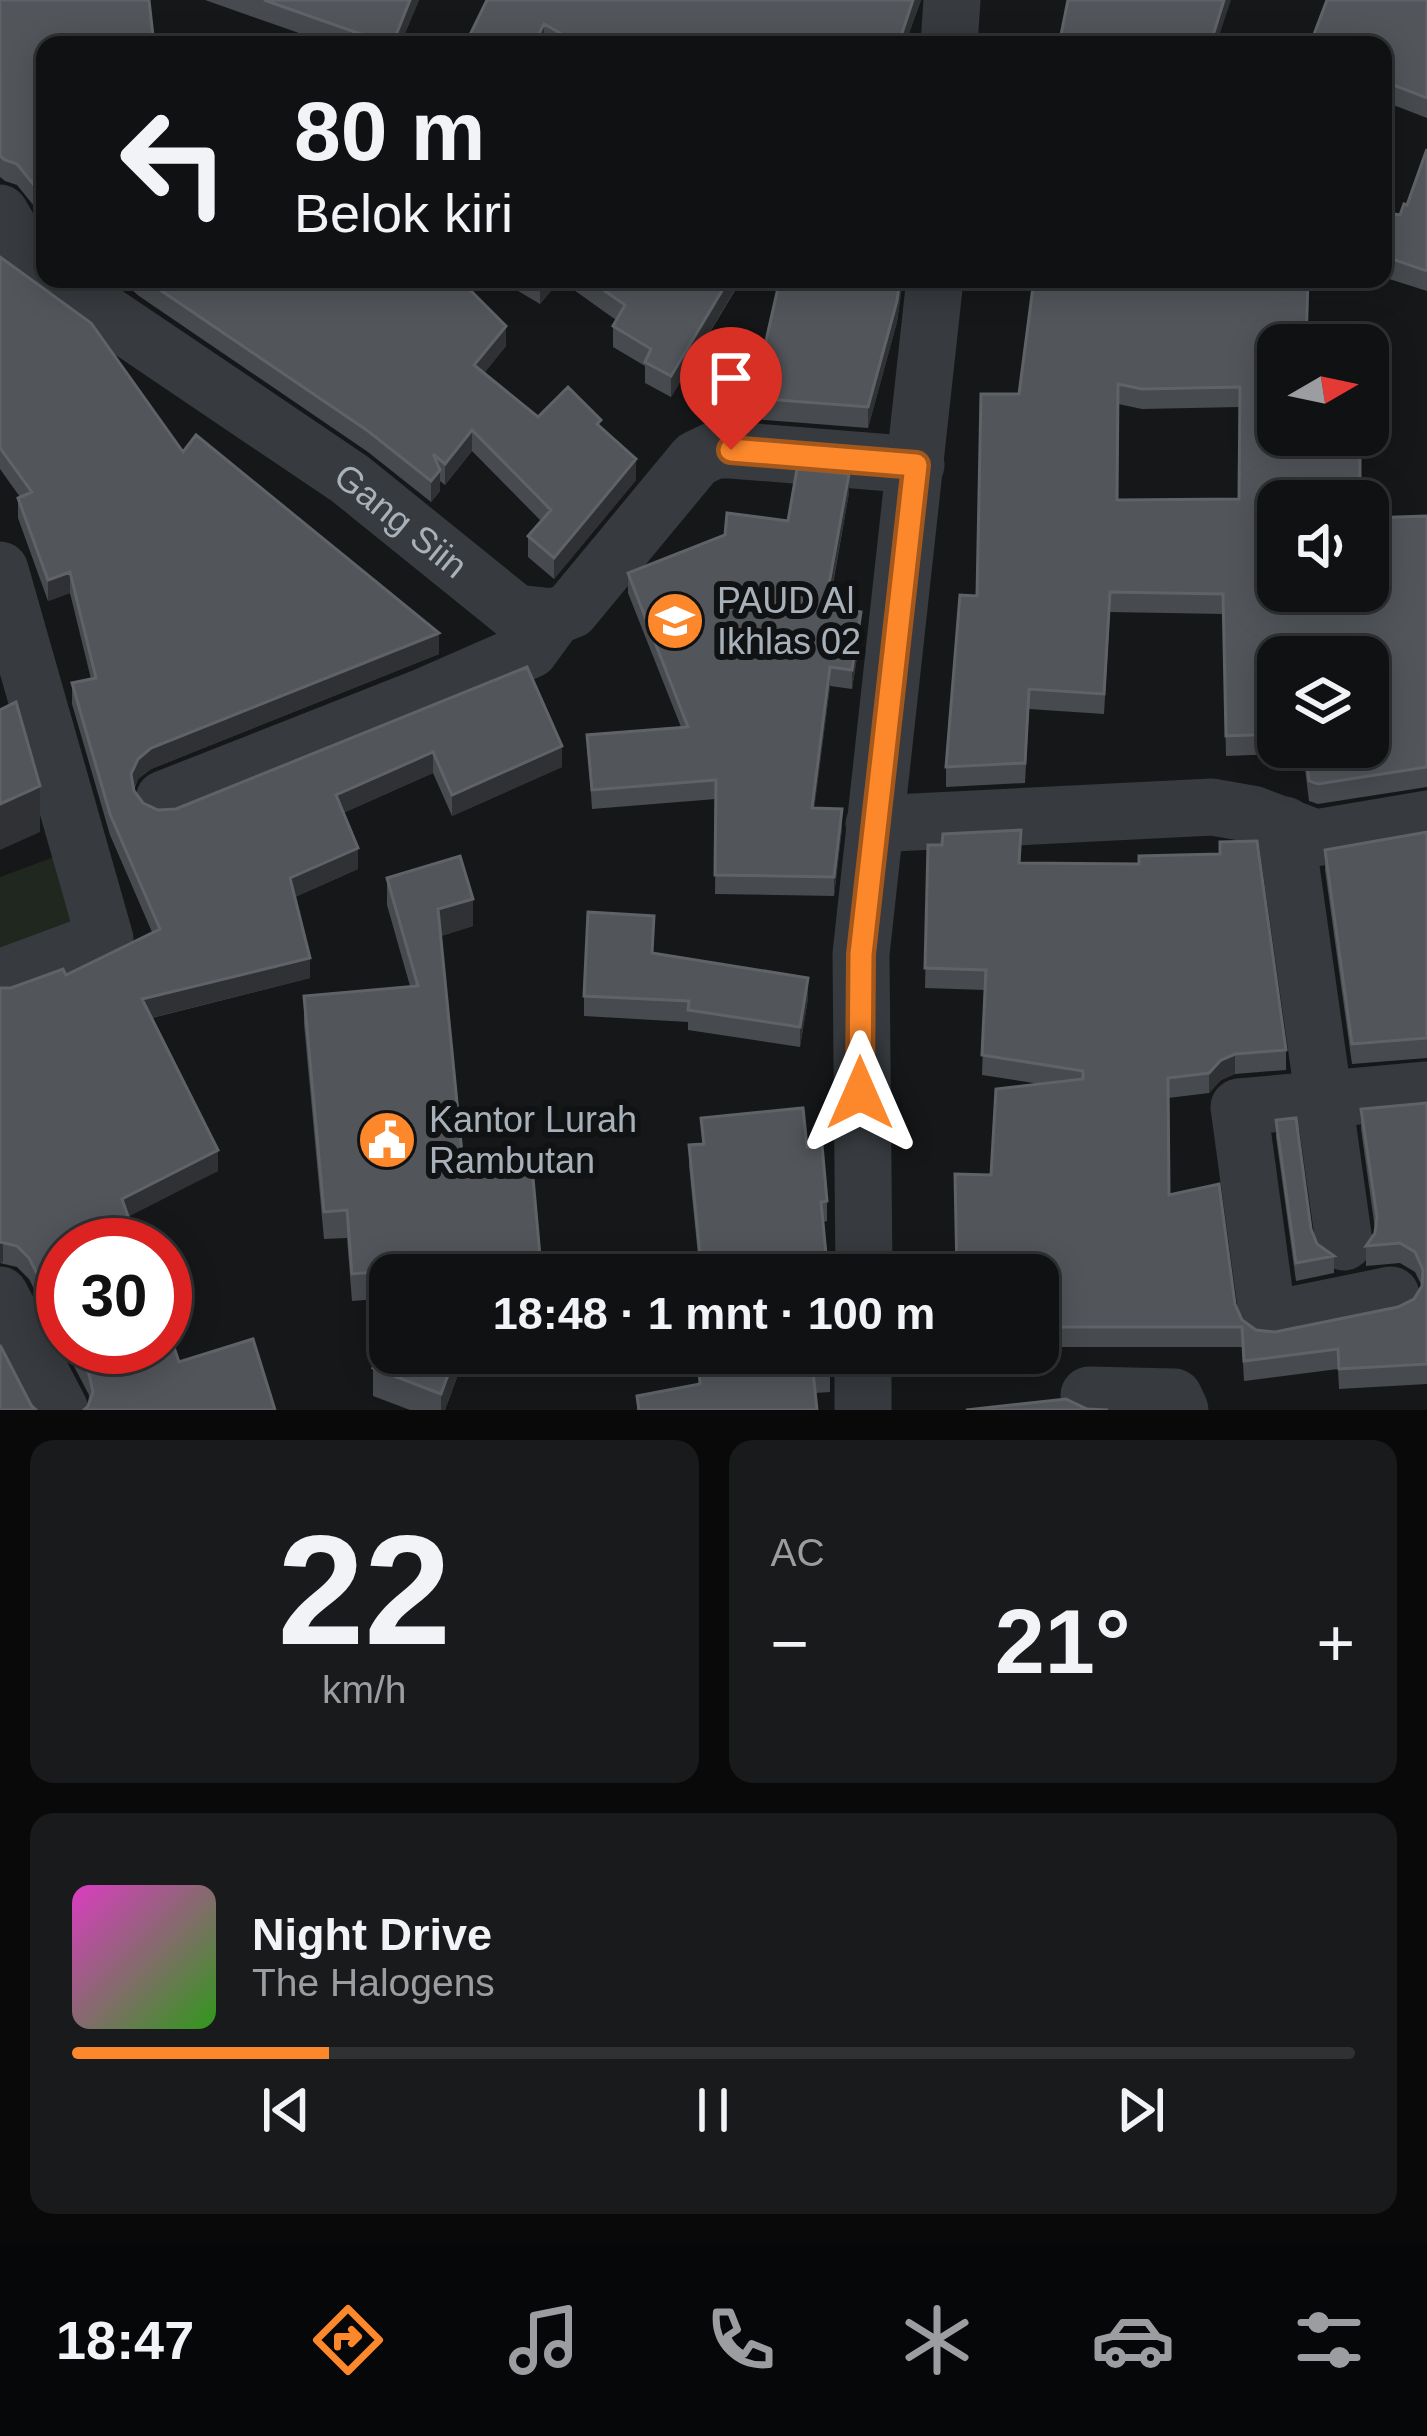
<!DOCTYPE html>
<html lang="id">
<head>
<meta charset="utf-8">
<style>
  body { margin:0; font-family:Helvetica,sans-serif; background:#191a1c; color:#f1f3f6; height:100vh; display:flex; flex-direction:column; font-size:45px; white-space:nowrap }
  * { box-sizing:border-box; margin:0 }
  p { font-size:39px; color:#9c9da0 }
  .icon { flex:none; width:66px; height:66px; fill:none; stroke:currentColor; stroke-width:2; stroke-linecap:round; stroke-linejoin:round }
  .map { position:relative; height:1410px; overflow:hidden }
  .side { display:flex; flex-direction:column; gap:30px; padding:30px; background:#09090a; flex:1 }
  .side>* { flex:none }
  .top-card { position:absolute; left:36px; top:36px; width:1356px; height:252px; border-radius:24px; box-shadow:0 6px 30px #0003,0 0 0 3px #303133; background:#101113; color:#f1f3f6; overflow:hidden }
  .needle { width:78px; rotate:81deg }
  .tools { position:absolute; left:1257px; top:324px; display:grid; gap:24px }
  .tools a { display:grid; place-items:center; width:132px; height:132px; border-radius:24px; background:#101113; box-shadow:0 6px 30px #0003,0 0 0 3px #303133; font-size:60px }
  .speed { position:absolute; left:36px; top:1218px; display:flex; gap:24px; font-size:60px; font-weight:700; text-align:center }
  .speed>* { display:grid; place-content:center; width:156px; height:156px; border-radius:50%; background:#101113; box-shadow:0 6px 30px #0003,0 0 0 3px #303133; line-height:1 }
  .speed .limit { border:18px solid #d22; background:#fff; color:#111 }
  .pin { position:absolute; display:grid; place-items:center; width:102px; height:102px; color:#fff; margin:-123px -51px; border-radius:50% 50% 50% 0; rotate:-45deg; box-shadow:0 0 12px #0007 }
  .pin .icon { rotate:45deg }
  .me { position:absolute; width:132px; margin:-66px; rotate:0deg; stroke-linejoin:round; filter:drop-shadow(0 0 9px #0008) }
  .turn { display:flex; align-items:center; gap:42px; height:252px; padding:0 60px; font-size:54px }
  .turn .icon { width:156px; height:156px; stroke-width:2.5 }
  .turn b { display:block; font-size:84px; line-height:102px }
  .big { font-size:90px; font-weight:700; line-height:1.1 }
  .side .card { flex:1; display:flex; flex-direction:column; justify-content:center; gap:18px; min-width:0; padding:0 42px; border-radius:24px; background:#191a1c }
  .side .dial { align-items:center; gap:0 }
  .dial b { font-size:156px; line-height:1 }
  .song { display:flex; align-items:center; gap:36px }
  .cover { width:144px; height:144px; border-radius:18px; background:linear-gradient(135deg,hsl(310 70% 55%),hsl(110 70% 35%)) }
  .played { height:12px; border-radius:6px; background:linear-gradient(90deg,#fc882b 20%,#303133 20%) }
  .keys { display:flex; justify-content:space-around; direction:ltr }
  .heat { display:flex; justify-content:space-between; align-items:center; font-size:66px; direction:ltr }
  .side .tiles { flex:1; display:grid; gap:30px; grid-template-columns:1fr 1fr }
  .card:last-child { grid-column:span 2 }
  .trip { position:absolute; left:369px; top:1254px; width:690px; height:120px; border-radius:24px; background:#101113; box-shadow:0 6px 30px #0003,0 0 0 3px #303133; font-weight:700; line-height:120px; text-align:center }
  .tab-bar { display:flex; height:192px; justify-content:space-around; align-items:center; background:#060708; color:#9c9da0 }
  .tab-bar .icon { width:84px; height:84px }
  .tab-bar .selected { color:#fc882b }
  .tab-bar b { font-size:54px; color:#f1f3f6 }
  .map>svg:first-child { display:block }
  .green { fill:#1f271e }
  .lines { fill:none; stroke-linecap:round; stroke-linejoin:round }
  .minor { stroke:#373a3e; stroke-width:57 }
  .wall { fill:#474a4e; fill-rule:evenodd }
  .shaded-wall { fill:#2f3134 }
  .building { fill:#52555a; stroke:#5f6368; stroke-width:3; fill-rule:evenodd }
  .route-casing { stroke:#a4581c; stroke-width:30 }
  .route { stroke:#fc882b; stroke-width:21 }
  .labels { text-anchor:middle; stroke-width:12; stroke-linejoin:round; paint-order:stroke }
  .street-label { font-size:36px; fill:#a8b1b9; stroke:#111214 }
  .poi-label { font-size:36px; fill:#a8b1b9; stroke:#111214; text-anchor:start }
</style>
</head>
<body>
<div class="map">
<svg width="1427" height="1410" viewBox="0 0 1427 1410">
  <rect width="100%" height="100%" fill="#161719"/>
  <path class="green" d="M 54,857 L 79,923 L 0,953 L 0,877 Z"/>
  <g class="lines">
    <g class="minor">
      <path d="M 949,45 L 952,0"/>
      <path d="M 0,213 L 27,260 L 45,273"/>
      <path id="s1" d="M 54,279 L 350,479 L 516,613 L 554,617 L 571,610 L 696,459 L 715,450 L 731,450 L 916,465"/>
      <path d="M 0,570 L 105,939 L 0,978"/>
      <path d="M 164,799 L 423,697 L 530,650 L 554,617"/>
      <path d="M 874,824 L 1212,807 L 1252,814 L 1315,838 L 1427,819"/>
      <path d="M 1285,825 L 1344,1242"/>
      <path d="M 864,1275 L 861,954 L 935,279"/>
      <path d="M 0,1295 L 60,1410"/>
      <path d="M 1391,1295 L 1268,1320 L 1239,1107 L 1427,1090"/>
      <path d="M 1089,1395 L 1174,1397 L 1180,1410"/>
      <path d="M 863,1410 L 863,1353"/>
    </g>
  </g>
  <path class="wall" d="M 0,0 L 45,45 L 45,216 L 34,206 L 17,185 L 5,181 L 0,177 Z
    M 205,0 L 419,0 L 400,45 L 333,45 Z
    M 487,0 L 921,0 L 908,36 L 925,45 L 465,45 Z
    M 1427,0 L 1427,118 L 1383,101 L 1383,45 Z
    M 1427,149 L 1427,291 L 1383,277 L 1383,212 L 1400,215 L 1407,205 Z
    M 0,257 L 183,452 L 439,654 L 151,769 L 138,779 L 134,790 L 143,803 L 158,810 L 176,809 L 527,667 L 562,767 L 452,816 L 433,773 L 343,813 L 358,869 L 295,897 L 310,978 L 152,1018 L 218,1171 L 63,1245 L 63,1345 L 29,1279 L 17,1267 L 0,1263 L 11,988 L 66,975 L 152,932 L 110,835 L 72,704 L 72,683 L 91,679 L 70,593 L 48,601 L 18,518 L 18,498 L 20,497 L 0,469 Z
    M 119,279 L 459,279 L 506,346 L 484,373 L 538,417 L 601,427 L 636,480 L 554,579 L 528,557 L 528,536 L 541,521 L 472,451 L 445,485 L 440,481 L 440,491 L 431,502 L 368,452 L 139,296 Z
    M 498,279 L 742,279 L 671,397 L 645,383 L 645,366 L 613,347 L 613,326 L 616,320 L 560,280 L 540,304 Z
    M 780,279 L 903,279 L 897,322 L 868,428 L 753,419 L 753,398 Z
    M 1308,279 L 1278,591 L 1427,516 L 1427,787 L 1318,804 L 1309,801 L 1303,753 L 1226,756 L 1223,614 L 1110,612 L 1104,714 L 1029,709 L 1025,783 L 946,787 L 946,767 L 977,596 L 1019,394 ZM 1118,404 L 1142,409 L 1240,407 L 1239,499 L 1117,500 ZM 1278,657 L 1368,747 L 1278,747 Z
    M 849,493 L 829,607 L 861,631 L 852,689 L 830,686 L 814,808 L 842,828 L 834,896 L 715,894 L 716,799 L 592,809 L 587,735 L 681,727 L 628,593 L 628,573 L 788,521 Z
    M 1427,832 L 1427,1058 L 1352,1064 L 1325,870 L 1325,850 Z
    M 928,845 L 1021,863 L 1286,1050 L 1286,1070 L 1235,1074 L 1221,1080 L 1209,1093 L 1168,1098 L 1169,1195 L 1235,1304 L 1242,1320 L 1256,1330 L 1275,1332 L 1398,1307 L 1414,1299 L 1422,1286 L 1415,1272 L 1400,1263 L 1366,1266 L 1366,1246 L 1375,1233 L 1375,1229 L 1361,1129 L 1361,1109 L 1427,1103 L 1427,1384 L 1339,1389 L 1338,1369 L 1244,1381 L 1242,1347 L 1038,1347 L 1038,1275 L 991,1175 L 1040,1084 L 982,1075 L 985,990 L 925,988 Z
    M 387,878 L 473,926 L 441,936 L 464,1174 L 540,1256 L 540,1275 L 390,1275 L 390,1298 L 352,1301 L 347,1238 L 324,1239 L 304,1024 L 304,996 L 410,986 L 387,905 Z
    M 653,953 L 808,998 L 800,1047 L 688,1030 L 688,1022 L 584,1016 L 584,996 Z
    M 701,1118 L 807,1147 L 827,1201 L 827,1221 L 823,1222 L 828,1275 L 700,1275 L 689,1166 L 689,1145 L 702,1144 Z
    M 1276,1120 L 1317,1244 L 1334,1256 L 1334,1273 L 1296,1281 L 1276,1137 Z
    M 64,1347 L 165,1347 L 179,1362 L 88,1406 L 89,1395 Z
    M 390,1353 L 466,1353 L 445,1410 L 410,1410 L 373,1396 L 373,1368 Z
    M 698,1353 L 830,1353 L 830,1392 L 815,1393 L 817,1410 L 637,1410 L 637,1396 L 699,1384 Z"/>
  <path class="shaded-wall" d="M 410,0 L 419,0 L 400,45 L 392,45 Z
    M 913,0 L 921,0 L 905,45 L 902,33 Z
    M 1224,0 L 1231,0 L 1216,45 L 1211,45 Z
    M 544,24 L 544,45 L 533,45 Z
    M 543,279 L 560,279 L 540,304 L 540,283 Z
    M 729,279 L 741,279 L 671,397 L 671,376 Z
    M 900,279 L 903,279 L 897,322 L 868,428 L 868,407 Z
    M 506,326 L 506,346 L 474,386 L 474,365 Z
    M 472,430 L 472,451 L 445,485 L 445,464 Z
    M 636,459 L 636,480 L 554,579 L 554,558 Z
    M 440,470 L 440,491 L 431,502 L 431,481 Z
    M 849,474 L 849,493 L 825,625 L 825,606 Z
    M 70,572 L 70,593 L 48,601 L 48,580 Z
    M 861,612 L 861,631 L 852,689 L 852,670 Z
    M 439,633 L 439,654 L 151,769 L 138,779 L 131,795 L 131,774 L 138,759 L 151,748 Z
    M 830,667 L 830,686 L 812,827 L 812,808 Z
    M 562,746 L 562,767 L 452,816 L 452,795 Z
    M 433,752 L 433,773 L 336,816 L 336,795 Z
    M 40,786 L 40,832 L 0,850 L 0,804 Z
    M 842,809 L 842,828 L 834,896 L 834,877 Z
    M 358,848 L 358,869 L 290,899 L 290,878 Z
    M 473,899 L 473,926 L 438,937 L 438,909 Z
    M 310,958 L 310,978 L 142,1020 L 142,999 Z
    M 808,978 L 808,998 L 800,1047 L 800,1027 Z
    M 1235,1054 L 1235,1074 L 1221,1080 L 1209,1093 L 1209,1073 L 1221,1060 Z
    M 218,1150 L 218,1171 L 122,1220 L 122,1199 Z
    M 3,1241 L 3,1262 L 0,1263 L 0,1242 Z
    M 456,1353 L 466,1353 L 445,1410 L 441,1410 L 441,1394 Z"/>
  <path class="building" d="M 0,0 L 149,0 L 154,45 L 45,45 L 45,195 L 34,185 L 17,164 L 5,160 L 0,156 Z
    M 264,0 L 410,0 L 392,45 Z
    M 487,0 L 913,0 L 902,33 L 925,45 L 582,45 L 544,24 L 533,45 L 465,45 Z
    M 1068,0 L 1224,0 L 1211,42 L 1226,45 L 1059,45 Z
    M 1327,0 L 1427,0 L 1427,98 L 1383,81 L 1383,45 L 1310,45 Z
    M 1427,149 L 1427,271 L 1383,256 L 1383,212 L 1400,215 L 1404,204 L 1407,205 Z
    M 0,257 L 91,323 L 183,452 L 196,435 L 439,633 L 151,748 L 138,759 L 131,774 L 134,791 L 143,803 L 158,810 L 176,809 L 527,667 L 562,746 L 452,795 L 433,752 L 336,795 L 358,848 L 290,878 L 310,958 L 142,999 L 218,1150 L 122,1199 L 138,1245 L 63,1245 L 63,1324 L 29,1258 L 17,1246 L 0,1242 L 0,988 L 11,988 L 63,969 L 66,975 L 160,929 L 110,814 L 72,683 L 96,678 L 70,572 L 48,580 L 18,498 L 32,492 L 0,448 Z
    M 144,279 L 459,279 L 506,326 L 474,365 L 538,417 L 568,387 L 601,420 L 597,424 L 636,459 L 554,558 L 528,536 L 551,510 L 472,430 L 445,464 L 433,454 L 440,470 L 431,481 L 368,431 Z
    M 588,279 L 729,279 L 671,376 L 645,362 L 651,349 L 613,326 L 625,305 Z
    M 780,279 L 900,279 L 897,301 L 868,407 L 753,398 Z
    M 1034,279 L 1308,279 L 1306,345 L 1278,345 L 1278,435 L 1360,435 L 1360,501 L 1278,501 L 1278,591 L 1368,591 L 1368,518 L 1427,516 L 1427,767 L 1318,784 L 1309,781 L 1305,747 L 1368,747 L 1368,657 L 1278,657 L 1278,734 L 1226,736 L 1223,594 L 1110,592 L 1104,694 L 1029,689 L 1025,763 L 946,767 L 960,595 L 977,596 L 981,394 L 1019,394 ZM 1118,384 L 1142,389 L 1240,387 L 1239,499 L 1117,500 Z
    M 797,469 L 849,474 L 825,606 L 861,612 L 852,670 L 830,667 L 812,808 L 842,809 L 834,877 L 715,875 L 716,780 L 592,790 L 587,735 L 688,727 L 628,573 L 725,535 L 727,513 L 788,521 Z
    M 16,702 L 40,786 L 0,804 L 0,710 Z
    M 1021,830 L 1019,863 L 1139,864 L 1139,856 L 1220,854 L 1220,842 L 1257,841 L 1286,1050 L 1235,1054 L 1221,1060 L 1209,1073 L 1168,1078 L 1169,1195 L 1219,1184 L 1235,1304 L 1242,1320 L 1256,1330 L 1275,1332 L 1398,1307 L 1414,1299 L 1422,1286 L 1423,1270 L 1415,1252 L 1400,1243 L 1366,1246 L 1375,1233 L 1377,1217 L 1361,1109 L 1427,1103 L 1427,1364 L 1339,1369 L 1338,1349 L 1244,1361 L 1242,1327 L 1038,1327 L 1038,1275 L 957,1275 L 955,1174 L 991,1175 L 996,1089 L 1083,1079 L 1083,1071 L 982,1055 L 986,970 L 925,968 L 928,845 L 942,845 L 943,834 Z
    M 1427,832 L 1427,1038 L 1352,1044 L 1325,850 Z
    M 460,856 L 473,899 L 438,909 L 464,1174 L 532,1167 L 540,1256 L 491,1261 L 485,1275 L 408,1275 L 410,1269 L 352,1274 L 347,1210 L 324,1212 L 304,996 L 418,986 L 387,878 Z
    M 588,912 L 654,916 L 652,953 L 808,978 L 800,1027 L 688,1010 L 689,1001 L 584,996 Z
    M 803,1108 L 807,1147 L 822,1145 L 827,1201 L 821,1202 L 828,1275 L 702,1275 L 689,1145 L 704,1144 L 701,1118 Z
    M 1296,1118 L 1311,1229 L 1317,1244 L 1334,1256 L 1296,1263 L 1276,1120 Z
    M 165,1321 L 179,1362 L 253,1339 L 275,1410 L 84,1410 L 88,1406 L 93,1392 L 89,1374 L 75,1347 L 165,1347 Z
    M 390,1323 L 390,1353 L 456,1353 L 441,1394 L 373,1368 Z
    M 0,1345 L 31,1405 L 36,1410 L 0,1410 Z
    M 698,1353 L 830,1353 L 830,1371 L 813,1372 L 817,1410 L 639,1410 L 637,1396 L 700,1384 Z
    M 1066,1399 L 1087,1409 L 1108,1410 L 966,1410 Z"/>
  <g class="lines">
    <g class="route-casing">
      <path id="route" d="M 731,450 L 916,465 L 861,954 L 860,1093"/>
    </g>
    <use href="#route" class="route"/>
  </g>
  <defs>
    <g id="school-disc" transform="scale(3)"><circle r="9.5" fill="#fc882b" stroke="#111214"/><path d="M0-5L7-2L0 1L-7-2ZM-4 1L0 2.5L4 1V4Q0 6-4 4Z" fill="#fff"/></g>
    <g id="civic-disc" transform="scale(3)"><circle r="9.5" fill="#fc882b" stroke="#111214"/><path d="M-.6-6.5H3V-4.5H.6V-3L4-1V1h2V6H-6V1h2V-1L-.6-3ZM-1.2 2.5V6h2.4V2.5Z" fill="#fff"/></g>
  </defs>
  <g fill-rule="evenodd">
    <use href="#school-disc" x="675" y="621"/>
    <use href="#civic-disc" x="387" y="1140"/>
  </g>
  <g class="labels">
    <g class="street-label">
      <text dy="13" stroke="none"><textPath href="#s1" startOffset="423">Gang Siin</textPath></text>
    </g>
    <g class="poi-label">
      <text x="717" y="613">PAUD Al<tspan x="717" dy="41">Ikhlas 02</tspan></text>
      <text x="429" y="1132">Kantor Lurah<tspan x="429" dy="41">Rambutan</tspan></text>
    </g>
  </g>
</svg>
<div class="tools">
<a><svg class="needle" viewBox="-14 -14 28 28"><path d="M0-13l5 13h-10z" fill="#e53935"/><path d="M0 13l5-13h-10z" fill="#9c9da0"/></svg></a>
<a><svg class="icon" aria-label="sound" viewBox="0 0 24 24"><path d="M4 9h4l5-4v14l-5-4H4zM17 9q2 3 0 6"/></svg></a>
<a><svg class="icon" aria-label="layers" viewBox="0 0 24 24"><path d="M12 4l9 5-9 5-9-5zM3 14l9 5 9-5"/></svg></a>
</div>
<div class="speed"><div class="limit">30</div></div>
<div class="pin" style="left:731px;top:450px;background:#d93025"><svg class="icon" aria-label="arrive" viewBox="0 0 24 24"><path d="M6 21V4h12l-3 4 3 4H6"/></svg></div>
<svg class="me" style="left:860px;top:1093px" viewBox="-20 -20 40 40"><path d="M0-17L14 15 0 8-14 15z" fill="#fc882b" stroke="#fff" stroke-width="4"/></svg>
<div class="trip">18:48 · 1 mnt · 100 m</div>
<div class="top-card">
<div class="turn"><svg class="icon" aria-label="left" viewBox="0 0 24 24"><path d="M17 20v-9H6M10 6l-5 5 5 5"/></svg><div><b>80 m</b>Belok kiri</div></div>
</div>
</div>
<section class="side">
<div class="tiles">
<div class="card dial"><b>22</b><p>km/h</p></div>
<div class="card"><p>AC</p>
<div class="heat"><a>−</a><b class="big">21°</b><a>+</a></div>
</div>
<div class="card">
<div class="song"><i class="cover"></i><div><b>Night Drive</b><p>The Halogens</p></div></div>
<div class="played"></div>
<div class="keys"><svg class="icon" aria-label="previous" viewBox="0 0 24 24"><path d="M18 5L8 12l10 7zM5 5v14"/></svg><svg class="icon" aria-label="pause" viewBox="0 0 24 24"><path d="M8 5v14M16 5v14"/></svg><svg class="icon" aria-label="next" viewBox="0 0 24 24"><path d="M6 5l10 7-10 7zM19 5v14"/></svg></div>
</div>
</div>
</section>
<nav class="tab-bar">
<b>18:47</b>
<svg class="icon selected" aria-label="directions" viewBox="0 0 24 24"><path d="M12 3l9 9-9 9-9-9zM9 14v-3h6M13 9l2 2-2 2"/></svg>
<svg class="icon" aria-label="music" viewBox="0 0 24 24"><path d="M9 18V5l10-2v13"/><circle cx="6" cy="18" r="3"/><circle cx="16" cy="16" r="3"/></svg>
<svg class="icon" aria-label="phone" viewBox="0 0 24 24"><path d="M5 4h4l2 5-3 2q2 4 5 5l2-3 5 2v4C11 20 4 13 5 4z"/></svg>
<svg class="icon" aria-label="climate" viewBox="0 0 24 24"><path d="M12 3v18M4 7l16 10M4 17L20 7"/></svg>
<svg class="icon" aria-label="car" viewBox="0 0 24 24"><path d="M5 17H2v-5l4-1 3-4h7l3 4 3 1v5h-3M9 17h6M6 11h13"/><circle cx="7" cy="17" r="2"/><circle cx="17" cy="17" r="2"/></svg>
<svg class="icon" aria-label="filters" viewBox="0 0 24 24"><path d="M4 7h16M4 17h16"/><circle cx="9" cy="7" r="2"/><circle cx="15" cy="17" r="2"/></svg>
</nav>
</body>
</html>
